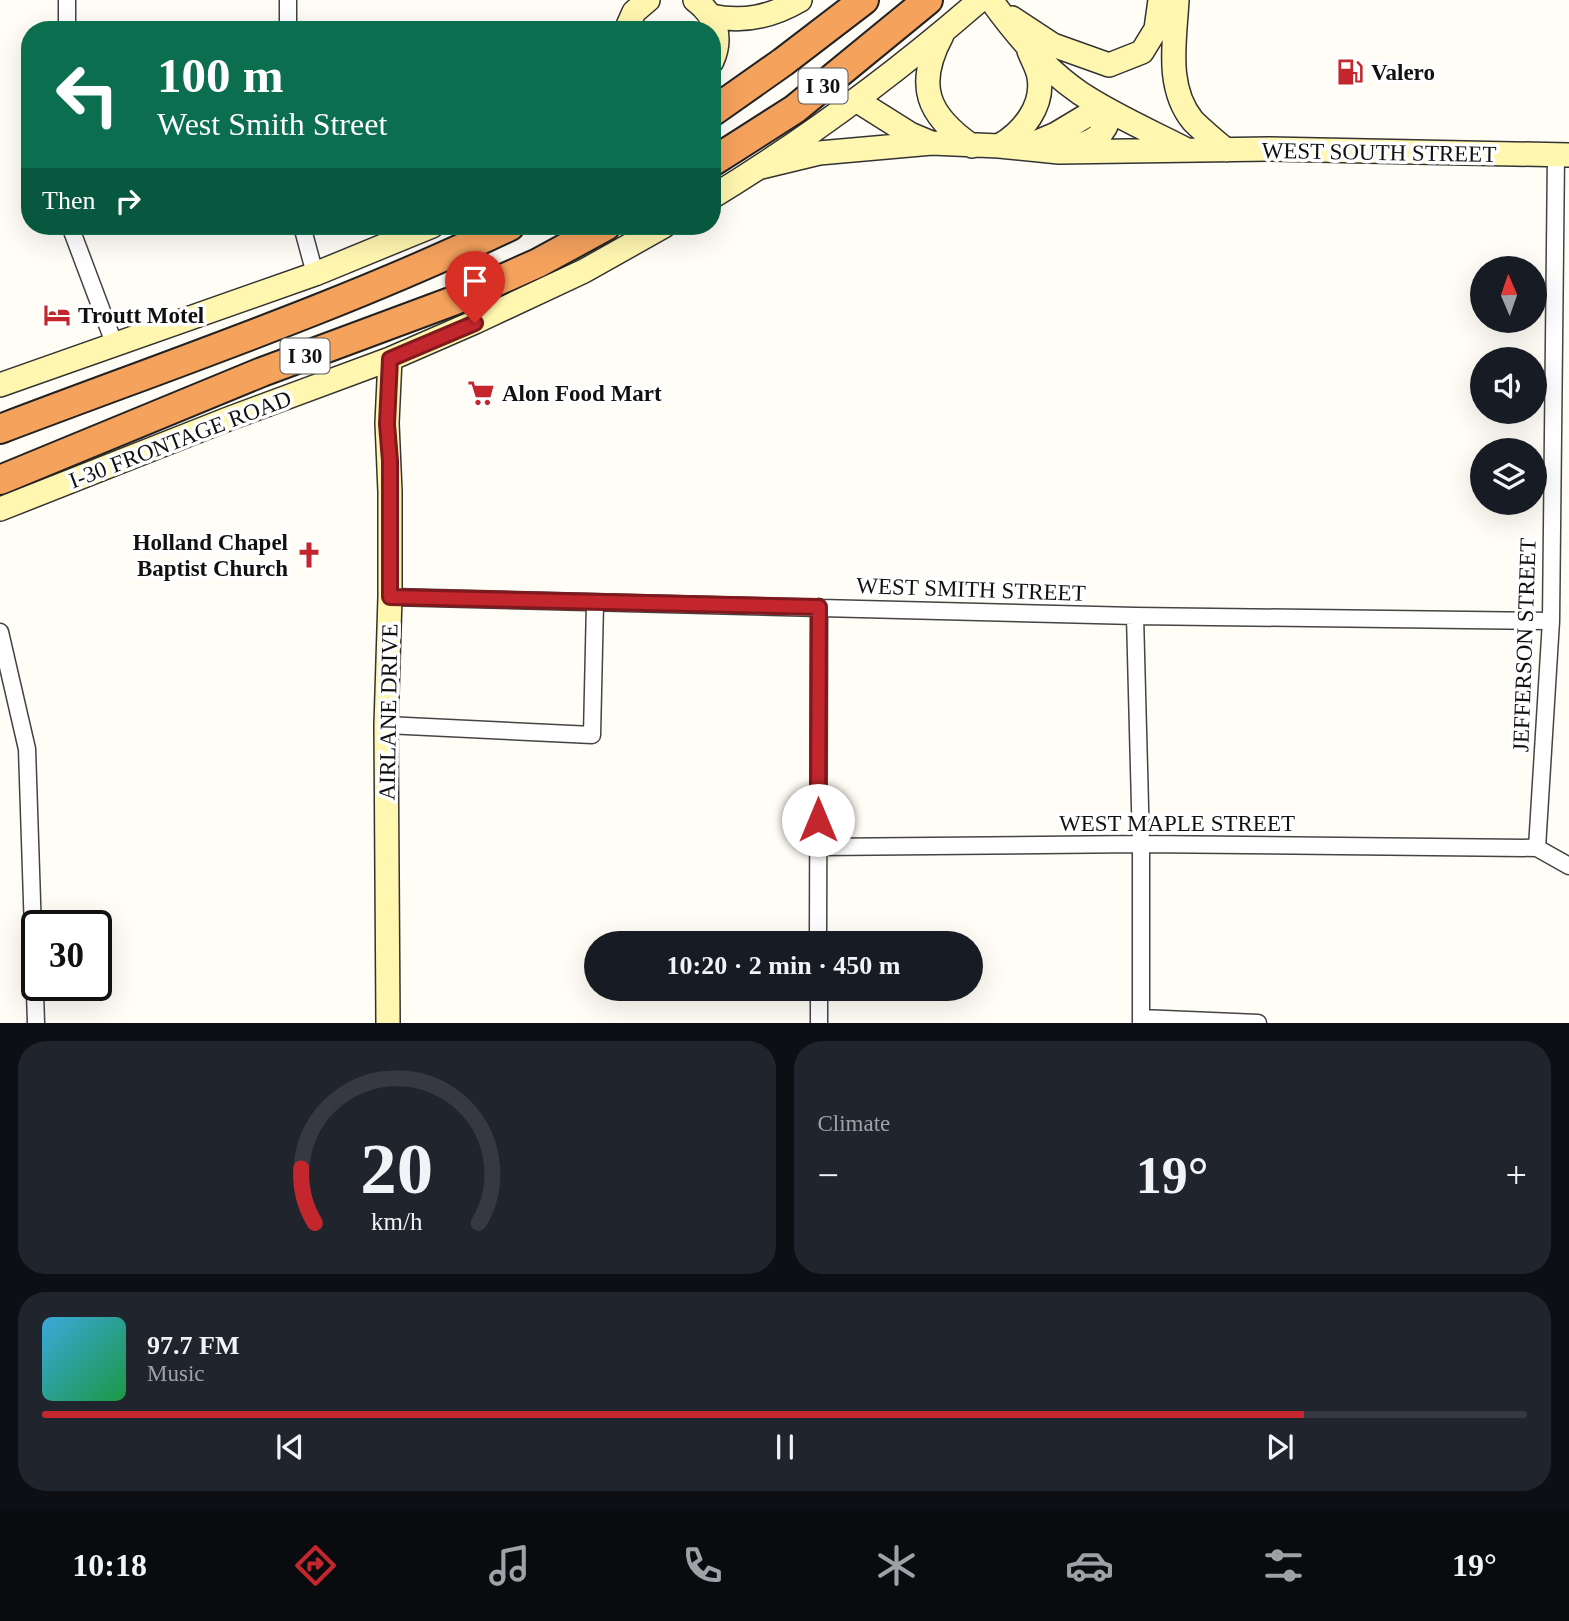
<!DOCTYPE html>
<html lang="en">
<head>
<meta charset="utf-8">
<style>
  body { margin:0; font-family:"Times New Roman",serif; background:#20242c; color:#f1f3f6; height:100vh; display:flex; flex-direction:column; font-size:26px; white-space:nowrap }
  * { box-sizing:border-box; margin:0 }
  p { font-size:23px; color:#9ea1a6 }
  .icon { flex:none; width:38px; height:38px; fill:none; stroke:currentColor; stroke-width:2; stroke-linecap:round; stroke-linejoin:round }
  .map { position:relative; height:1023px; overflow:hidden }
  .panel { display:flex; flex-direction:column; gap:18px; padding:18px; background:#0d0f14; flex:1 }
  .panel>* { flex:none }
  .top-card { position:absolute; left:21px; top:21px; width:700px; height:214px; border-radius:28px; box-shadow:0 7px 28px #0002; background:#0b6e4f; color:#fff; overflow:hidden }
  .needle { width:46px; rotate:358deg }
  .controls { position:absolute; left:1470px; top:256px; display:grid; gap:14px }
  .controls a { display:grid; place-items:center; width:77px; height:77px; border-radius:50%; background:#171b24; box-shadow:0 7px 28px #0002; font-size:35px }
  .speed { position:absolute; left:21px; top:910px; display:flex; gap:14px; font-size:35px; font-weight:700; text-align:center }
  .speed>* { display:grid; place-content:center; width:91px; height:91px; border-radius:50%; background:#171b24; box-shadow:0 7px 28px #0002; line-height:1 }
  .speed .limit { border:4px solid #111; border-radius:10px; background:#fff; color:#111 }
  .pin { position:absolute; display:grid; place-items:center; width:60px; height:60px; color:#fff; margin:-72px -30px; border-radius:50% 50% 50% 0; rotate:-45deg; box-shadow:0 0 7px #0007 }
  .pin .icon { rotate:45deg }
  .me { position:absolute; width:77px; margin:-38px; rotate:0deg; stroke-linejoin:round; filter:drop-shadow(0 0 5px #0008) }
  .turn { display:flex; align-items:center; gap:24px; height:147px; padding:0 21px; font-size:32px }
  .turn .icon { width:91px; height:91px; stroke-width:2.5 }
  .turn b { display:block; font-size:49px; line-height:60px }
  .then { display:flex; align-items:center; height:66px; padding:0 21px; background:#0003; gap:14px; font-size:26px }
  .big { font-size:52px; font-weight:700; line-height:1.1 }
  .panel .tile { flex:1; display:flex; flex-direction:column; justify-content:center; gap:10px; min-width:0; padding:0 24px; border-radius:28px; background:#20242c }
  .panel .dial { align-items:center; gap:0 }
  .dial svg { height:182px; overflow:visible; fill:none; stroke:#363941; stroke-width:7; stroke-linecap:round; text-anchor:middle }
  .dial text { fill:#f1f3f6; stroke:none }
  .song { display:flex; align-items:center; gap:21px }
  .cover { width:84px; height:84px; border-radius:10px; background:linear-gradient(135deg,hsl(200 70% 55%),hsl(140 70% 35%)) }
  .played { height:7px; border-radius:4px; background:linear-gradient(90deg,#c4262e 85%,#363941 85%) }
  .keys { display:flex; justify-content:space-around; direction:ltr }
  .heat { display:flex; justify-content:space-between; align-items:center; font-size:38px; direction:ltr }
  .panel .tiles { flex:1; display:grid; gap:18px; grid-template-columns:1fr 1fr }
  .tile:last-child { grid-column:span 2 }
  .trip { position:absolute; left:584px; top:931px; width:399px; height:70px; border-radius:35px; background:#171b24; box-shadow:0 7px 28px #0002; font-weight:700; line-height:70px; text-align:center }
  .tabs { display:flex; height:112px; justify-content:space-around; align-items:center; background:#090b0e; color:#9ea1a6 }
  .tabs .icon { width:49px; height:49px }
  .tabs .current { color:#c4262e }
  .tabs b { font-size:32px; color:#f1f3f6 }
  .map>svg:first-child { display:block }
  .lines { fill:none; stroke-linecap:round; stroke-linejoin:round }
  .street-casing { stroke:#444; stroke-width:19 }
  .secondary-casing { stroke:#333; stroke-width:26 }
  .highway-casing { stroke:#222; stroke-width:32 }
  .street { stroke:#fff; stroke-width:16 }
  .secondary { stroke:#fff6b0; stroke-width:23 }
  .highway { stroke:#f5a25d; stroke-width:28 }
  .route-casing { stroke:#7f191e; stroke-width:18 }
  .route { stroke:#c4262e; stroke-width:12 }
  .labels { text-anchor:middle; stroke-width:7; stroke-linejoin:round; paint-order:stroke }
  .shield { fill:#fff; stroke:#585858; stroke-width:2 }
  .shield-label { font-size:21px; font-weight:bold; fill:#111 }
  .poi-label { font-size:23px; font-weight:bold; fill:#111; stroke:#fff; text-anchor:start }
  .street-label { font-size:23px; fill:#111; stroke:#fff }
</style>
</head>
<body>
<div class="map">
<svg width="1569" height="1023" viewBox="0 0 1569 1023">
  <rect width="100%" height="100%" fill="#fffdf5"/>
  <g class="lines">
    <g class="street-casing">
      <path id="street" d="M 288,0 L 288,30
        M 67,30 L 67,0
        M 1556,155 L 1551,621 L 1537,848 L 1569,866
        M 70,226 L 114,343
        M 302,226 L 315,274
        M 390,597 L 1135,616 L 1551,621
        M 1135,616 L 1141,844 L 1141,1023
        M 0,632 L 27,749 L 36,1023
        M 386,725 L 592,735 L 595,603
        M 818,847 L 1141,844 L 1537,848
        M 818,943 L 819,607
        M 819,989 L 819,1023
        M 1141,1018 L 1258,1023"/>
    </g>
    <g class="secondary-casing">
      <path id="secondary" d="M 695,0 C 715,15 723,37 712,61
        M 991,0 C 1016,35 1045,69 1080,93 C 1113,115 1150,131 1185,149
        M 1177,0 C 1175,40 1165,87 1193,121 C 1203,131 1215,141 1226,150
        M 711,16 C 743,23 771,17 800,0
        M 1012,18 L 1053,45 L 1109,65 L 1142,52 L 1156,29 L 1160,0
        M 626,30 L 634,12 L 648,0
        M 942,35 C 915,85 927,115 972,146
        M 856,100 L 910,134 L 929,142
        M 999,146 C 1023,132 1044,106 1039,77 C 1038,69 1032,59 1029,51
        M 1023,148 L 1056,134 L 1086,116 L 1111,112 C 1105,136 1095,141 1072,148
        M 761,167 L 819,153 L 932,143 L 999,146 L 1059,152 L 1269,149 L 1569,155
        M 712,197 C 807,139 896,73 980,0
        M 0,385 L 315,274 L 432,226
        M 0,509 L 228,419 L 390,359 L 475,322 L 584,271 L 664,226
        M 388,1023 L 386,725 L 390,597 L 390,492 L 387,423 L 390,359"/>
    </g>
    <g class="highway-casing">
      <path id="highway" d="M 712,112 L 783,62 L 864,0
        M 712,162 L 795,109 L 928,0
        M 0,429 C 171,364 345,305 510,226
        M 0,480 L 262,372 L 453,301 L 538,263 L 606,226"/>
    </g>
    <use href="#street" class="street"/>
    <use href="#secondary" class="secondary"/>
    <use href="#highway" class="highway"/>
  </g>
  <g class="lines">
    <g class="route-casing">
      <path id="route" d="M 475,323 L 390,359 L 387,424 L 390,461 L 390,597 L 819,607 L 818,820"/>
    </g>
    <use href="#route" class="route"/>
  </g>
  <defs>
    <g id="fuel-bare" transform="scale(2.1)"><path d="M-5.5-6h7V0h2V4h1.3V-2.5L3-4.5l.8-.8L6-3V5H2.5V1h-1V6h-7ZM-4.2-4.7v3.2H.2V-4.7Z" fill="#c4262e" stroke="#fff" stroke-width="2.5" paint-order="stroke"/></g>
    <g id="hotel-bare" transform="scale(2.1)"><path d="M-6-4.5h1.5V1H6V5H4.5V3h-9V5H-6ZM-4 0a1.8 1.8 0 1 1 3.6 0ZM.5 0V-2.5h3Q6-2.5 6 0Z" fill="#c4262e" stroke="#fff" stroke-width="2.5" paint-order="stroke"/></g>
    <g id="supermarket-bare" transform="scale(2.1)"><path d="M-6-5.5h2.5l.6 2H6L4.5 2H-2.5L-4.4-4H-6ZM-1.5 3.2a1.3 1.3 0 1 0 .1 0ZM3 3.2a1.3 1.3 0 1 0 .1 0Z" fill="#c4262e" stroke="#fff" stroke-width="2.5" paint-order="stroke"/></g>
    <g id="church-bare" transform="scale(2.1)"><path d="M-1.2-6h2.4v3.5h3.3v2.4h-3.3V6h-2.4V-.1h-3.3v-2.4h3.3Z" fill="#c4262e" stroke="#fff" stroke-width="2.5" paint-order="stroke"/></g>
  </defs>
  <g fill-rule="evenodd">
    <use href="#fuel-bare" x="1350" y="72"/>
    <use href="#hotel-bare" x="57" y="315"/>
    <use href="#supermarket-bare" x="481" y="393"/>
    <use href="#church-bare" x="309" y="555"/>
  </g>
  <g class="labels">
    <g class="shield">
      <rect x="798.5" y="68.5" width="49" height="35" rx="5"/>
      <rect x="280.5" y="338.5" width="49" height="35" rx="5"/>
    </g>
    <g class="shield-label">
      <text x="823" y="93">I 30</text>
      <text x="305" y="363">I 30</text>
    </g>
    <g class="poi-label">
      <text x="1371" y="80">Valero</text>
      <text x="78" y="323">Troutt Motel</text>
      <text x="502" y="401">Alon Food Mart</text>
      <text x="288" y="550" text-anchor="end">Holland Chapel<tspan x="288" dy="26">Baptist Church</tspan></text>
    </g>
    <g class="street-label">
      <text transform="translate(1379 152) rotate(1)" y="8">WEST SOUTH STREET</text>
      <text transform="translate(180 439) rotate(-21)" y="8">I-30 FRONTAGE ROAD</text>
      <text transform="translate(971 589) rotate(2)" y="8">WEST SMITH STREET</text>
      <text transform="translate(1524 645) rotate(-88)" y="8">JEFFERSON STREET</text>
      <text transform="translate(388 712) rotate(-89)" y="8">AIRLANE DRIVE</text>
      <text x="1177" y="831">WEST MAPLE STREET</text>
    </g>
  </g>
</svg>
<div class="controls">
<a><svg class="needle" viewBox="-14 -14 28 28"><path d="M0-13l5 13h-10z" fill="#e53935"/><path d="M0 13l5-13h-10z" fill="#9ea1a6"/></svg></a>
<a><svg class="icon" aria-label="sound" viewBox="0 0 24 24"><path d="M4 9h4l5-4v14l-5-4H4zM17 9q2 3 0 6"/></svg></a>
<a><svg class="icon" aria-label="layers" viewBox="0 0 24 24"><path d="M12 4l9 5-9 5-9-5zM3 14l9 5 9-5"/></svg></a>
</div>
<div class="speed"><div class="limit">30</div></div>
<div class="pin" style="left:475px;top:323px;background:#d93025"><svg class="icon" aria-label="arrive" viewBox="0 0 24 24"><path d="M6 21V4h12l-3 4 3 4H6"/></svg></div>
<svg class="me" style="left:818px;top:820px" viewBox="-20 -20 40 40"><circle r="19" fill="#fff"/><path d="M0-13L10 11 0 6-10 11z" fill="#c4262e"/></svg>
<div class="trip">10:20 · 2 min · 450 m</div>
<div class="top-card">
<div class="turn"><svg class="icon" aria-label="left" viewBox="0 0 24 24"><path d="M17 20v-9H6M10 6l-5 5 5 5"/></svg><div><b>100 m</b>West Smith Street</div></div>
<div class="then">Then<svg class="icon" aria-label="right" viewBox="0 0 24 24"><path d="M7 20v-9h11M14 6l5 5-5 5"/></svg></div>
</div>
</div>
<section class="panel">
<div class="tiles">
<div class="tile dial"><svg viewBox="0 0 100 80">
<path d="M14 69A42 42 0 1 1 86 69"/>
<path d="M14 69A42 42 0 0 1 8 45" stroke="#c4262e"/>
<text x="50" y="56" font-size="32" font-weight="700">20</text>
<text x="50" y="72" font-size="11">km/h</text>
</svg></div>
<div class="tile"><p>Climate</p>
<div class="heat"><a>−</a><b class="big">19°</b><a>+</a></div>
</div>
<div class="tile">
<div class="song"><i class="cover"></i><div><b>97.7 FM</b><p>Music</p></div></div>
<div class="played"></div>
<div class="keys"><svg class="icon" aria-label="previous" viewBox="0 0 24 24"><path d="M18 5L8 12l10 7zM5 5v14"/></svg><svg class="icon" aria-label="pause" viewBox="0 0 24 24"><path d="M8 5v14M16 5v14"/></svg><svg class="icon" aria-label="next" viewBox="0 0 24 24"><path d="M6 5l10 7-10 7zM19 5v14"/></svg></div>
</div>
</div>
</section>
<nav class="tabs">
<b>10:18</b>
<svg class="icon current" aria-label="directions" viewBox="0 0 24 24"><path d="M12 3l9 9-9 9-9-9zM9 14v-3h6M13 9l2 2-2 2"/></svg>
<svg class="icon" aria-label="music" viewBox="0 0 24 24"><path d="M9 18V5l10-2v13"/><circle cx="6" cy="18" r="3"/><circle cx="16" cy="16" r="3"/></svg>
<svg class="icon" aria-label="phone" viewBox="0 0 24 24"><path d="M5 4h4l2 5-3 2q2 4 5 5l2-3 5 2v4C11 20 4 13 5 4z"/></svg>
<svg class="icon" aria-label="climate" viewBox="0 0 24 24"><path d="M12 3v18M4 7l16 10M4 17L20 7"/></svg>
<svg class="icon" aria-label="car" viewBox="0 0 24 24"><path d="M5 17H2v-5l4-1 3-4h7l3 4 3 1v5h-3M9 17h6M6 11h13"/><circle cx="7" cy="17" r="2"/><circle cx="17" cy="17" r="2"/></svg>
<svg class="icon" aria-label="filters" viewBox="0 0 24 24"><path d="M4 7h16M4 17h16"/><circle cx="9" cy="7" r="2"/><circle cx="15" cy="17" r="2"/></svg>
<b>19°</b>
</nav>
</body>
</html>
